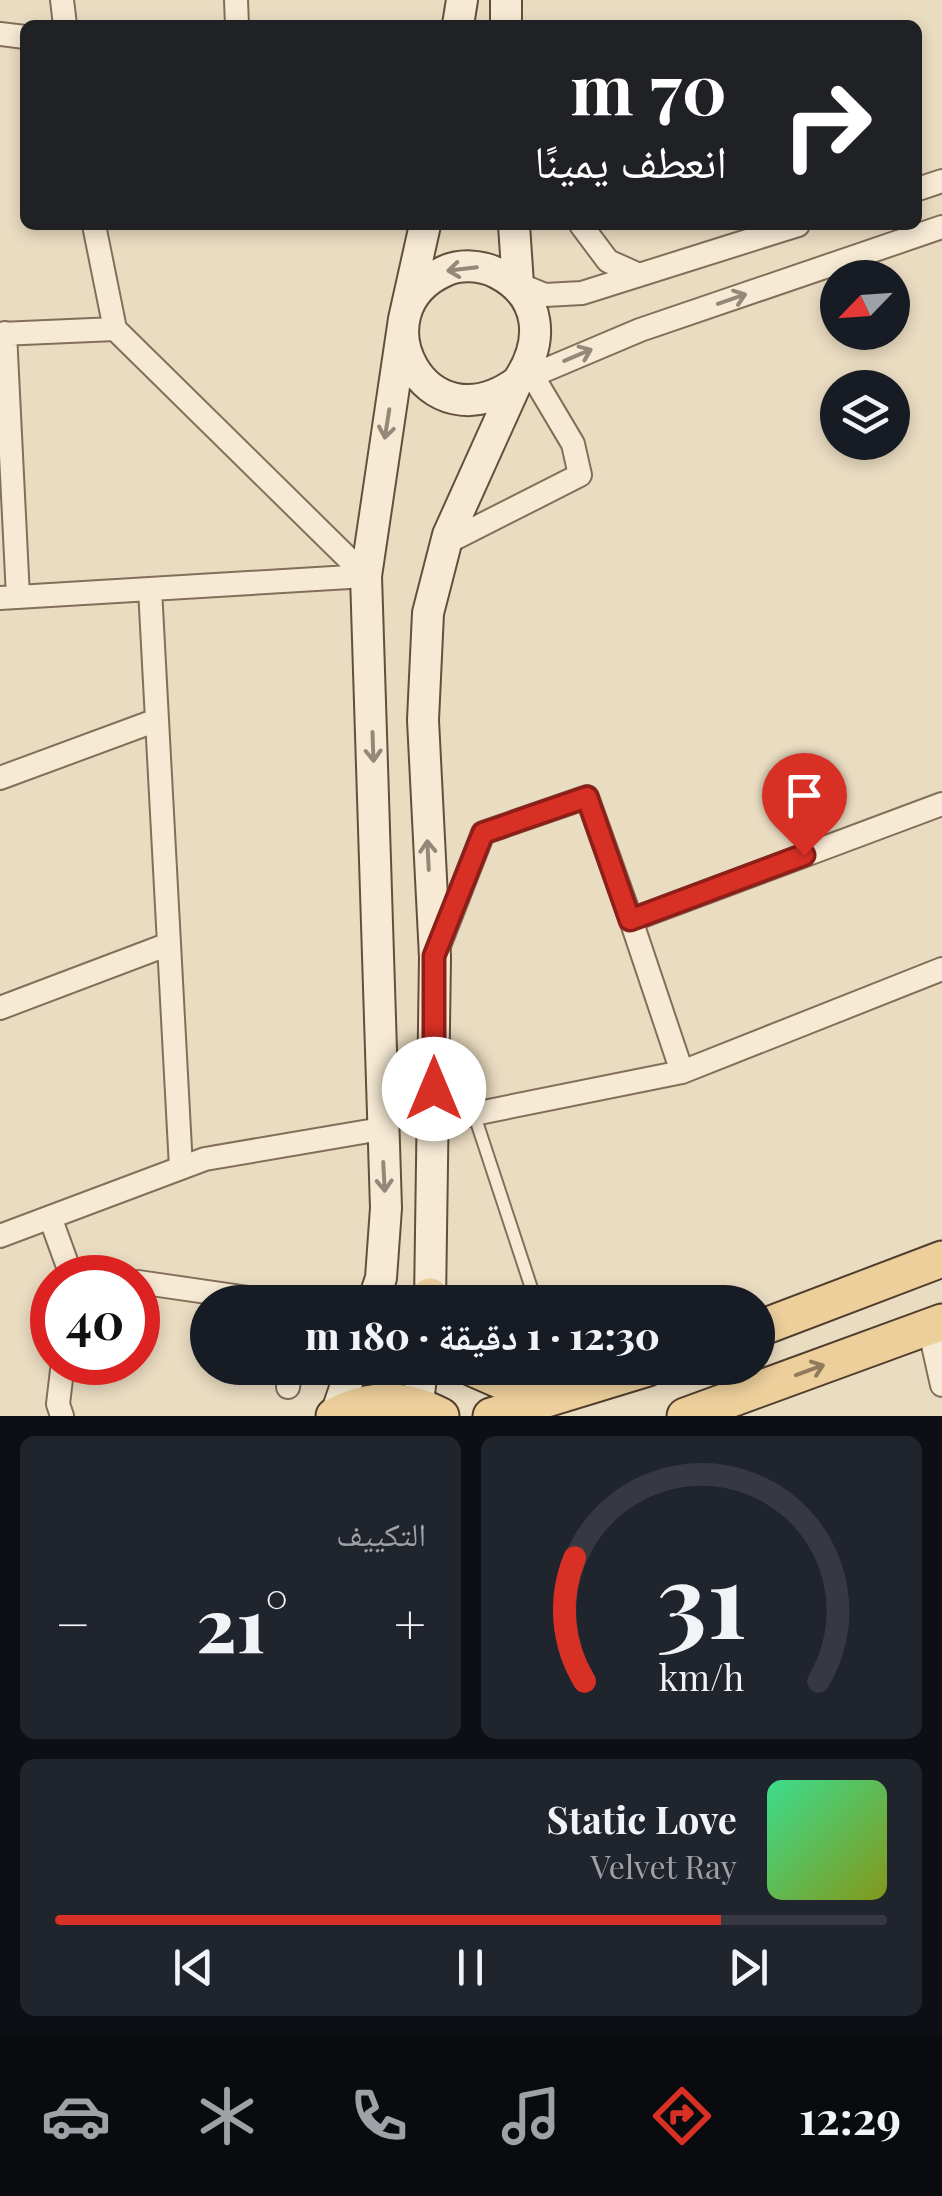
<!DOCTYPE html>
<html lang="ar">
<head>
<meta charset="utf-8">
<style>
  body { margin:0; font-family:"Playfair Display","Noto Naskh Arabic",serif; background:#20242c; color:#f1f3f6; direction:rtl; height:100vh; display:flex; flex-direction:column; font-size:38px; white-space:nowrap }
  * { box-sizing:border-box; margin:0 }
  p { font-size:32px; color:#9ea1a6 }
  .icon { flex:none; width:55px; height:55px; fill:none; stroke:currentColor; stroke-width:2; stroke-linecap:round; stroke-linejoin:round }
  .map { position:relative; height:1416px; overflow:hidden; direction:ltr }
  .details { display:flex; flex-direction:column; gap:20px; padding:20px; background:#0d0f14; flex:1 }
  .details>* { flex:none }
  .guide { position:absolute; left:20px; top:20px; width:902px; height:210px; border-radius:15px; box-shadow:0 5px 15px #0003; direction:rtl; background:#202124; color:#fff; overflow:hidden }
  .needle { width:65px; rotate:245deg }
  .buttons { position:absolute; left:820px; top:260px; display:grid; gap:20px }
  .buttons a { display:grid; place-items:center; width:90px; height:90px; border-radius:50%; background:#171b24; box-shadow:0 5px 15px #0003; font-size:50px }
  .speed { position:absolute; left:30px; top:1255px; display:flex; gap:20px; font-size:50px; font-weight:700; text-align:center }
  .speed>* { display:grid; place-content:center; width:130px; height:130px; border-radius:50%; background:#171b24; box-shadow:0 5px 15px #0003; line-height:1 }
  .speed .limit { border:15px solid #d22; background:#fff; color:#111 }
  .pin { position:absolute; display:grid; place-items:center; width:85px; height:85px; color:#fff; margin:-102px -42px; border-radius:50% 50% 50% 0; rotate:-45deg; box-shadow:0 0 10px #0007 }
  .pin .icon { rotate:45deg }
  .me { position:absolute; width:110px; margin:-55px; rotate:0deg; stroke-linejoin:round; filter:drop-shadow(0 0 8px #0008) }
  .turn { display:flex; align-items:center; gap:35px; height:210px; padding:0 30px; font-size:45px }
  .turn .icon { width:130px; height:130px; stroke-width:2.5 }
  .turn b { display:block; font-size:70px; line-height:85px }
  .big { font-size:75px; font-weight:800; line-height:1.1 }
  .details .tile { flex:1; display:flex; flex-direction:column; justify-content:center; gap:15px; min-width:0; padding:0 35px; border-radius:15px; background:#20242c }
  .details .dial { align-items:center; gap:0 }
  .dial svg { height:260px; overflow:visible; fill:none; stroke:#363941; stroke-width:7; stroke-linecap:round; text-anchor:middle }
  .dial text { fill:#f1f3f6; stroke:none }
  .song { display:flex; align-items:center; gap:30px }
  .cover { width:120px; height:120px; border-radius:15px; background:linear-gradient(135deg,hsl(150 70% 55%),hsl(70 70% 35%)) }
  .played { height:10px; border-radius:5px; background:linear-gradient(90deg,#d93025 80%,#363941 80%) }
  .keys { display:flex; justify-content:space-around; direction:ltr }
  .heat { display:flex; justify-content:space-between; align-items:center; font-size:55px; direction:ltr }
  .details .tiles { flex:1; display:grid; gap:20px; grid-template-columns:1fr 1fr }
  .tile:last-child { grid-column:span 2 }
  .trip { position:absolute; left:190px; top:1285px; width:585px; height:100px; border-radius:50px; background:#171b24; box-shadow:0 5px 15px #0003; font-weight:800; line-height:100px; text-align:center; direction:rtl }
  .tabs { display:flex; height:160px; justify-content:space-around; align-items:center; background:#090b0e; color:#9ea1a6 }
  .tabs .icon { width:70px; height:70px }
  .tabs .current { color:#d93025 }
  .tabs b { font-size:45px; color:#f1f3f6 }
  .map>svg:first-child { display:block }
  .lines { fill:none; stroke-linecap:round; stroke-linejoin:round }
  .lane-casing { stroke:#836e5a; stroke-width:15 }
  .street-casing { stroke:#836e5a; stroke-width:26 }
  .secondary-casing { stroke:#644f3d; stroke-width:34 }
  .primary-casing { stroke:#513d2e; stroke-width:39 }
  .lane { stroke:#f6ead4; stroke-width:11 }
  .street { stroke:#f6ead4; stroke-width:22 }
  .secondary { stroke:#f6ead4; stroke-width:30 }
  .primary { stroke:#eccf9b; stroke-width:35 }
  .oneway { stroke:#948878 }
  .oneway2 { stroke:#907b5c }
  .route-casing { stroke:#8d1f18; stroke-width:25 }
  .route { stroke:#d93025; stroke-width:18 }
</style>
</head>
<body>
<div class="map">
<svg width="942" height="1416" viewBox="0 0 942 1416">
  <rect width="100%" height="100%" fill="#eadcc1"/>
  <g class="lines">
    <g class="lane-casing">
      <path id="lane" d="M 474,1114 L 536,1302"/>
    </g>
    <g class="street-casing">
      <path id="street" d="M 62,0 L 65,25
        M 236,0 L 237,25
        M 0,34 L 25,37
        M 918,189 L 942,181
        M 94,225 L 115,329
        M 581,225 L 608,261 L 637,274
        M 518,284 L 545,295 L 582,293 L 798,225
        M 5,333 L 18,597
        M 0,334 L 115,329 L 366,576
        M 517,382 L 640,330 L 942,227
        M 446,543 L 580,475 L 573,444 L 532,375
        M 150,589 L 181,1168
        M 0,598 L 366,576
        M 0,778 L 157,720
        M 437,951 L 483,833 L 587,797 L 631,920
        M 0,1008 L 169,944
        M 682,1072 L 631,920 L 942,804
        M 434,1122 L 682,1072 L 942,969
        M 50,1217 L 70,1272
        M 0,1236 L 205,1159 L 381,1129
        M 70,1278 L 70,1272 L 109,1278
        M 138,1282 L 275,1302
        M 929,1327 L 942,1385
        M 288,1387 L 291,1368
        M 62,1416 L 58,1404 L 63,1362"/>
    </g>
    <g class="secondary-casing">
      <path id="secondary" d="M 458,25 L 462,0
        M 506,25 L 506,0
        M 514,225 L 518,284
        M 373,1302 L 381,1278 L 386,1208 L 366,576 L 404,319 L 425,225
        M 430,1302 L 435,957 L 423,720 L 428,613 L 448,535 L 517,382 C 545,342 542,296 497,273 C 481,265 460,264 445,271 C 355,311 425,449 517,382
        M 418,1403 L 422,1368
        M 336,1414 L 352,1368"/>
    </g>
    <g class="primary-casing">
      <path id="primary" d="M 430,1296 L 434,1302
        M 758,1329 L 942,1259
        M 472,1368 L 513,1386 L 558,1391
        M 334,1416 C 370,1397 405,1397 441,1416
        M 491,1416 L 648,1368
        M 685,1416 L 942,1322"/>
    </g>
    <use href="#lane" class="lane"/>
    <use href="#street" class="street"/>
    <use href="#secondary" class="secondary"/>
    <use href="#primary" class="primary"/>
  </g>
  <defs><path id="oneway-shaft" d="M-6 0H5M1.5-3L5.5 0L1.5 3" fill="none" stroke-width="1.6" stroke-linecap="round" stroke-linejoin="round" transform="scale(2.5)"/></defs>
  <g class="oneway">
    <use href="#oneway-shaft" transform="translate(462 269) rotate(173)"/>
    <use href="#oneway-shaft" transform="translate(732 299) rotate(-19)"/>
    <use href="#oneway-shaft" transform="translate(578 355) rotate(-23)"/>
    <use href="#oneway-shaft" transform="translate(387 424) rotate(99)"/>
    <use href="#oneway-shaft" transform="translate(373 747) rotate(88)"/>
    <use href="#oneway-shaft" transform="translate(428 855) rotate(-93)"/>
    <use href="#oneway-shaft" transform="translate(384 1177) rotate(87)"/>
  </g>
  <use class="oneway2" href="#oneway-shaft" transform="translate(810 1370) rotate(-20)"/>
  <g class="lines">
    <g class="route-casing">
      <path id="route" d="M 434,1089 L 434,956 L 483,833 L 587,797 L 630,920 L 804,855"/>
    </g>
    <use href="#route" class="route"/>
  </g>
</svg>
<div class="buttons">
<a><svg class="needle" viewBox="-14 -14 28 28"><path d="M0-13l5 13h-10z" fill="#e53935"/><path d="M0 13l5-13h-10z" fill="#9ea1a6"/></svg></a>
<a><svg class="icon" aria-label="layers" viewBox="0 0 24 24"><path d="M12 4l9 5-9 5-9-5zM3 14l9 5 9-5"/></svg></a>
</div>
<div class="speed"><div class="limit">40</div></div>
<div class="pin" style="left:804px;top:855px;background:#d93025"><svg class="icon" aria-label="arrive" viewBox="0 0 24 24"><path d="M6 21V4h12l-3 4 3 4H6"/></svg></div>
<svg class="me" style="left:434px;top:1089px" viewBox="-20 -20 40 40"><circle r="19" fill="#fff"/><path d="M0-13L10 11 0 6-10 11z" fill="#d93025"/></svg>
<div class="trip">12:30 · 1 دقيقة · 180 m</div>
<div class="guide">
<div class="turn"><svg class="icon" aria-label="right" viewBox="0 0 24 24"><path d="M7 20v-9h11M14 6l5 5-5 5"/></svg><div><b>70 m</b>انعطف يمينًا</div></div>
</div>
</div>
<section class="details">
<div class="tiles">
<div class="tile dial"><svg viewBox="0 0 100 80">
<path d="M14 69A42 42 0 1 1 86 69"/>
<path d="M14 69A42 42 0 0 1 11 31" stroke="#d93025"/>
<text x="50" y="56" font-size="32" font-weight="700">31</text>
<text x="50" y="72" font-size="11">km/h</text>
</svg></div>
<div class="tile"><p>التكييف</p>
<div class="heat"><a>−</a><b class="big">21°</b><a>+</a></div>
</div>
<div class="tile">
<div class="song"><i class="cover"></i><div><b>Static Love</b><p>Velvet Ray</p></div></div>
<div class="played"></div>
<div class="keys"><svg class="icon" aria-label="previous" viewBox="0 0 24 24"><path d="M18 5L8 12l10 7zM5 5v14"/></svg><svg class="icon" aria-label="pause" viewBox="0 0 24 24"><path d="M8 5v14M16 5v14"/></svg><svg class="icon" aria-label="next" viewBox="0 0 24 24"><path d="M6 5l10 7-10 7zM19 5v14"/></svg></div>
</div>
</div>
</section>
<nav class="tabs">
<b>12:29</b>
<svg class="icon current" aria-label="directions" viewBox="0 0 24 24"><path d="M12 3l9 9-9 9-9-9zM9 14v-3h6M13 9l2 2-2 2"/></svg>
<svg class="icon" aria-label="music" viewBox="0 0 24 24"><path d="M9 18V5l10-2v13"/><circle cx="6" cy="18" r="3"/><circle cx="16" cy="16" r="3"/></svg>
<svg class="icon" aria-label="phone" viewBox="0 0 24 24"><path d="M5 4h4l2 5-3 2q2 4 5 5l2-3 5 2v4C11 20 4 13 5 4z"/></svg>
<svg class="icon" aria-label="climate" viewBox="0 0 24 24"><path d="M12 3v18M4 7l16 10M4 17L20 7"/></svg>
<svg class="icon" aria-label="car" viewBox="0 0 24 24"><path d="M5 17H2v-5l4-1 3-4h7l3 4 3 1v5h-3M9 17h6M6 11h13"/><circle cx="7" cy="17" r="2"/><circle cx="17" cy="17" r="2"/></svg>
</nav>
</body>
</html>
